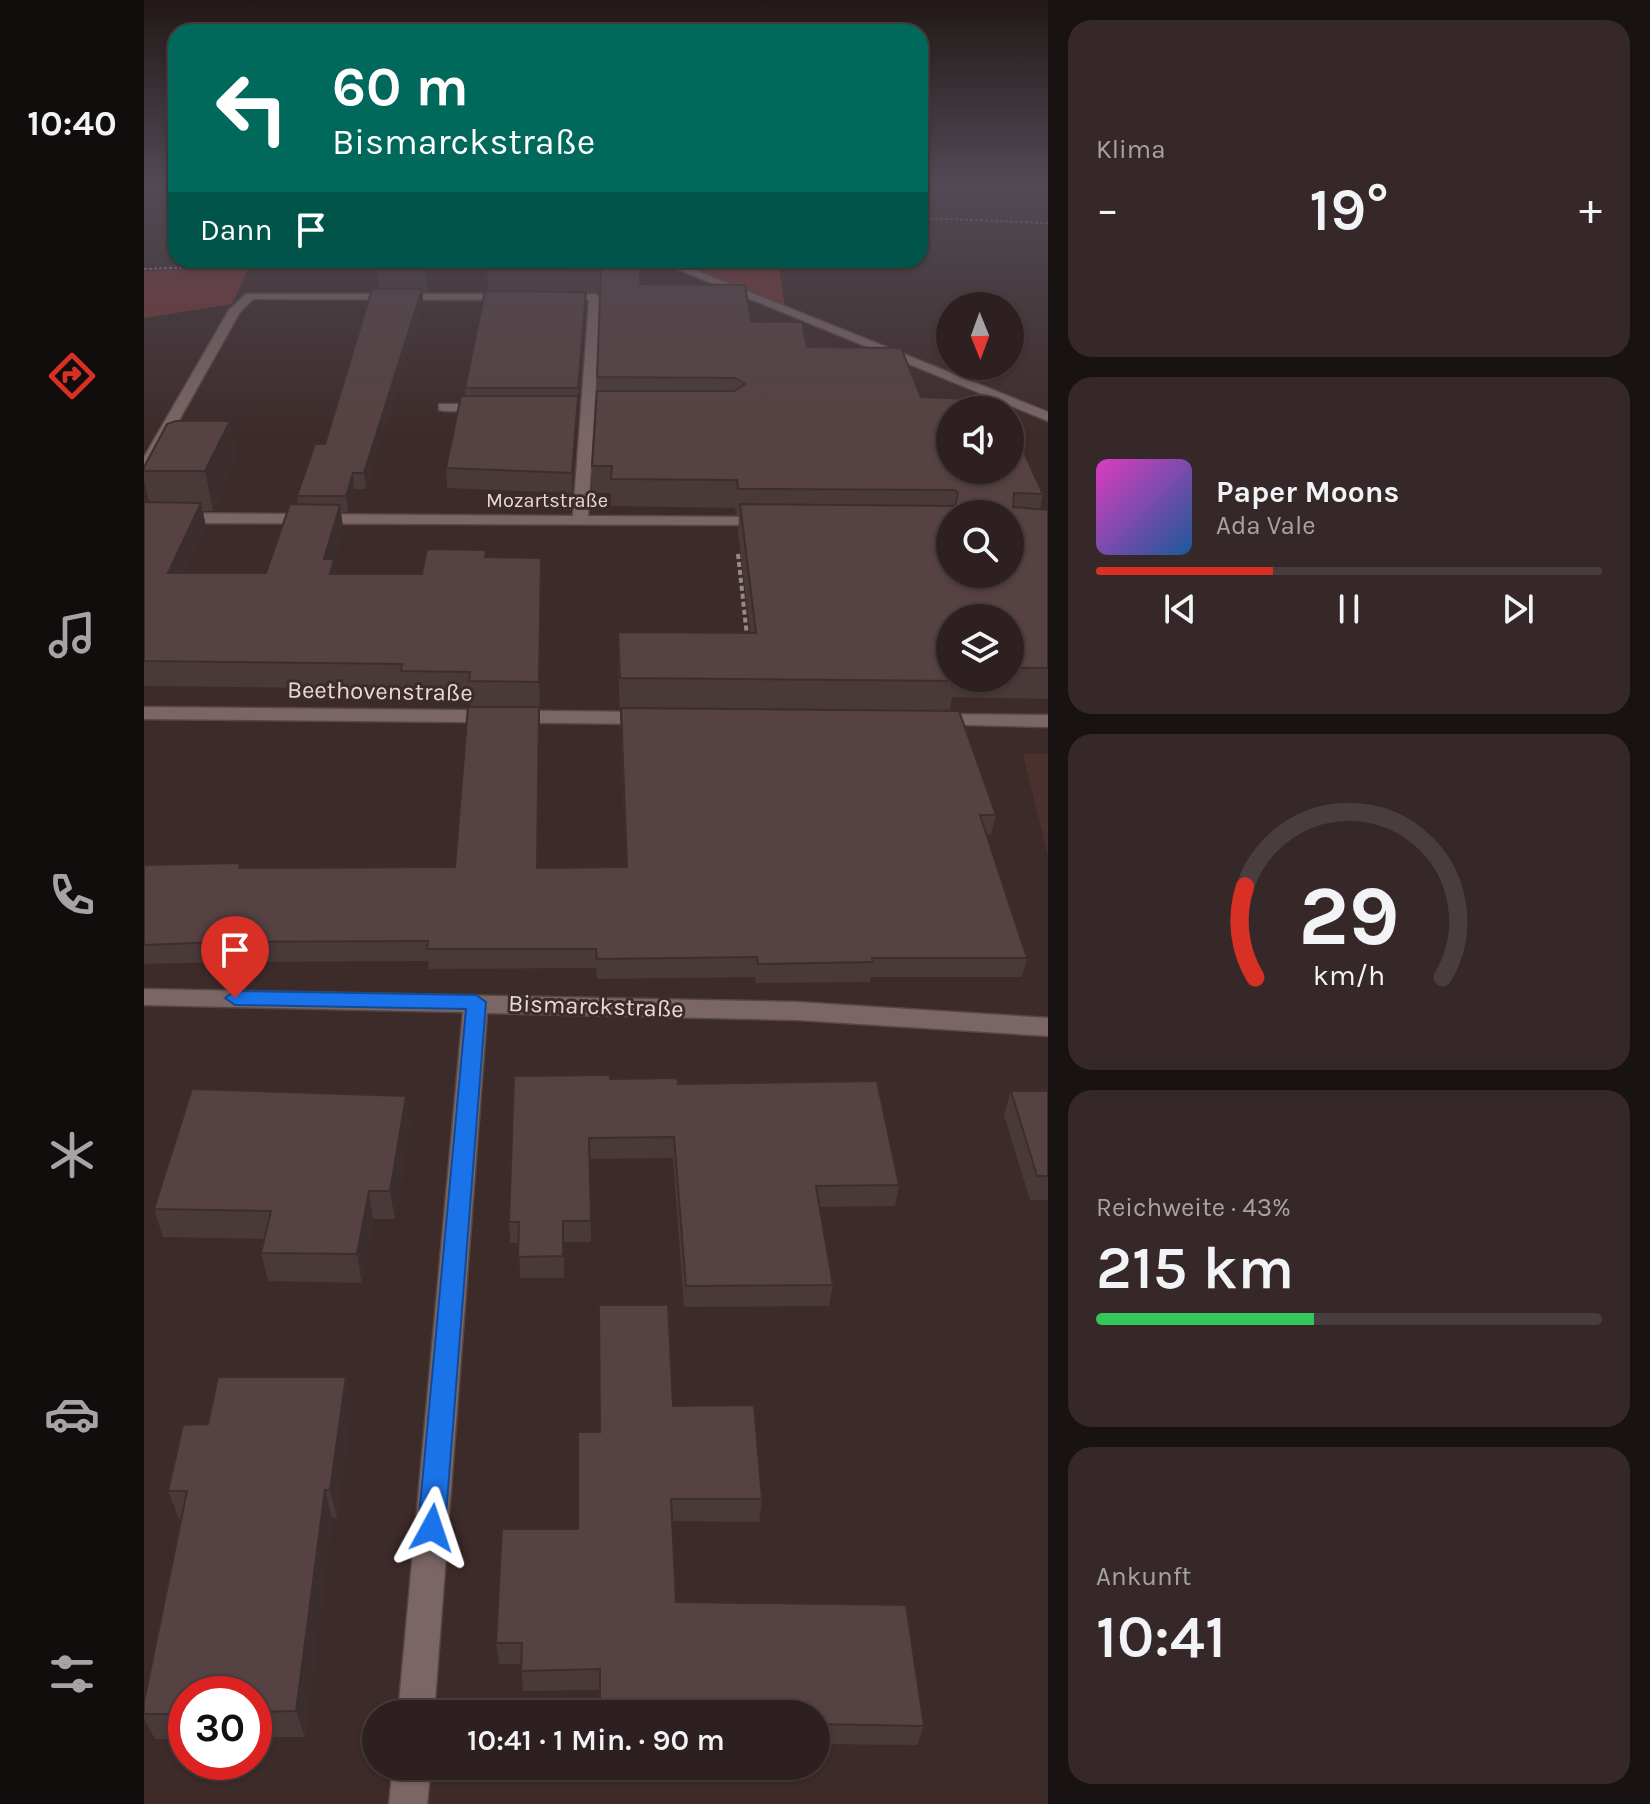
<!DOCTYPE html>
<html lang="de">
<head>
<meta charset="utf-8">
<style>
  body { margin:0; font-family:Karla,sans-serif; background:#362829; color:#f1f3f6; height:100vh; display:flex; flex-direction:column; font-size:30px; white-space:nowrap }
  * { box-sizing:border-box; margin:0 }
  p { font-size:26px; color:#a7a3a5 }
  .icon { flex:none; width:44px; height:44px; fill:none; stroke:currentColor; stroke-width:2; stroke-linecap:round; stroke-linejoin:round }
  .map { position:relative; flex:1; overflow:hidden }
  .side { display:flex; flex-direction:column; gap:20px; padding:20px; background:#191212; width:602px }
  .side>* { flex:none }
  .hud { position:absolute; left:24px; top:24px; width:760px; height:244px; border-radius:24px; box-shadow:0 2px 6px #0004,0 0 0 2px #493e3e; background:#00695c; color:#fff; overflow:hidden }
  .needle { width:52px; rotate:179deg }
  .tools { position:absolute; left:792px; top:292px; display:grid; gap:16px }
  .tools a { display:grid; place-items:center; width:88px; height:88px; border-radius:50%; background:#2e2020; box-shadow:0 2px 6px #0004,0 0 0 2px #493e3e; font-size:40px }
  .speed { position:absolute; left:24px; top:1676px; display:flex; gap:16px; font-size:40px; font-weight:700; text-align:center }
  .speed>* { display:grid; place-content:center; width:104px; height:104px; border-radius:50%; background:#2e2020; box-shadow:0 2px 6px #0004,0 0 0 2px #493e3e; line-height:1 }
  .speed .limit { border:12px solid #d22; background:#fff; color:#111 }
  .pin { position:absolute; display:grid; place-items:center; width:68px; height:68px; color:#fff; margin:-82px -34px; border-radius:50% 50% 50% 0; rotate:-45deg; box-shadow:0 0 8px #0007 }
  .pin .icon { rotate:45deg }
  .me { position:absolute; width:88px; margin:-44px; rotate:5deg; stroke-linejoin:round; filter:drop-shadow(0 0 6px #0008) }
  .turn { display:flex; align-items:center; gap:28px; height:168px; padding:0 32px; font-size:36px }
  .turn .icon { width:104px; height:104px; stroke-width:2.5 }
  .turn b { display:block; font-size:56px; line-height:68px }
  .then { display:flex; align-items:center; height:76px; padding:0 32px; background:#0003; gap:16px; font-size:30px }
  .big { font-size:60px; font-weight:600; line-height:1.1 }
  .side .widget { flex:1; display:flex; flex-direction:column; justify-content:center; gap:12px; min-width:0; padding:0 28px; border-radius:24px; background:#362829 }
  .side .dial { align-items:center; gap:0 }
  .dial svg { height:208px; overflow:visible; fill:none; stroke:#493e3e; stroke-width:7; stroke-linecap:round; text-anchor:middle }
  .dial text { fill:#f1f3f6; stroke:none }
  .song { display:flex; align-items:center; gap:24px }
  .cover { width:96px; height:96px; border-radius:12px; background:linear-gradient(135deg,hsl(310 70% 55%),hsl(210 70% 35%)) }
  .played { height:8px; border-radius:4px; background:linear-gradient(90deg,#d93025 35%,#493e3e 35%) }
  .keys { display:flex; justify-content:space-around; direction:ltr }
  .heat { display:flex; justify-content:space-between; align-items:center; font-size:44px; direction:ltr }
  .charge { height:12px; border-radius:6px; background:linear-gradient(90deg,#34c759 43%,#493e3e 0) }
  .trip { position:absolute; left:218px; top:1700px; width:468px; height:80px; border-radius:40px; background:#2e2020; box-shadow:0 2px 6px #0004,0 0 0 2px #493e3e; font-weight:600; line-height:80px; text-align:center }
  main { display:flex; flex:1; min-height:0 }
  .menu { display:flex; flex-direction:column; width:144px; justify-content:space-around; align-items:center; background:#120d0d; color:#a7a3a5 }
  .menu .icon { width:56px; height:56px }
  .menu .selected { color:#d93025 }
  .menu b { font-size:36px; color:#f1f3f6 }
  .map>svg:first-child { display:block }
  .built { fill:#4b3130 }
  .green { fill:#763434 }
  .lines { fill:none; stroke-linecap:round; stroke-linejoin:round }
  .minor-casing { stroke:#564746; stroke-width:3 }
  .path-far1 { stroke:#988988; stroke-width:2; stroke-dasharray:3 2; stroke-linecap:butt }
  .path { stroke:#988988; stroke-width:4; stroke-dasharray:5 3; stroke-linecap:butt }
  .minor { fill:#7b6665; fill-rule:evenodd }
  .wall { fill:#4a3939; fill-rule:evenodd }
  .shaded-wall { fill:#3c2e2e }
  .building { fill:#564242; stroke:#3c2e2e; stroke-width:2; fill-rule:evenodd }
  .route { fill:#1a73e8; stroke:#114b97; stroke-width:2 }
  .labels { text-anchor:middle; stroke-width:6; stroke-linejoin:round; paint-order:stroke }
  .far-street-label { font-size:20px; fill:#e6dad9; stroke:#3d2b2a }
  .street-label { font-size:24px; fill:#e6dad9; stroke:#3d2b2a }
</style>
</head>
<body>
<main>
<nav class="menu">
<b>10:40</b>
<svg class="icon selected" aria-label="directions" viewBox="0 0 24 24"><path d="M12 3l9 9-9 9-9-9zM9 14v-3h6M13 9l2 2-2 2"/></svg>
<svg class="icon" aria-label="music" viewBox="0 0 24 24"><path d="M9 18V5l10-2v13"/><circle cx="6" cy="18" r="3"/><circle cx="16" cy="16" r="3"/></svg>
<svg class="icon" aria-label="phone" viewBox="0 0 24 24"><path d="M5 4h4l2 5-3 2q2 4 5 5l2-3 5 2v4C11 20 4 13 5 4z"/></svg>
<svg class="icon" aria-label="climate" viewBox="0 0 24 24"><path d="M12 3v18M4 7l16 10M4 17L20 7"/></svg>
<svg class="icon" aria-label="car" viewBox="0 0 24 24"><path d="M5 17H2v-5l4-1 3-4h7l3 4 3 1v5h-3M9 17h6M6 11h13"/><circle cx="7" cy="17" r="2"/><circle cx="17" cy="17" r="2"/></svg>
<svg class="icon" aria-label="filters" viewBox="0 0 24 24"><path d="M4 7h16M4 17h16"/><circle cx="9" cy="7" r="2"/><circle cx="15" cy="17" r="2"/></svg>
</nav>
<div class="map">
<svg width="904" height="1804" viewBox="0 0 904 1804">
  <rect width="100%" height="100%" fill="#3d2b2a"/>
  <path class="built" d="M 879,754 L 904,754 L 904,856 Z"/>
  <path class="green" d="M 516,260 L 634,260 L 641,310 Z
    M 105,267 L 88,304 L 0,318 L 0,271 Z"/>
  <g class="lines">
    <g class="minor-casing">
      <path id="minor" d="M 511,260 L 526,260 L 904,412 L 904,421 Z
        M 102,294 L 369,294 L 375,297 L 369,300 L 109,299 L 96,312 L 7,470 L 0,474 L 0,457 L 85,310 Z
        M 412,294 L 451,294 L 457,297 L 444,516 L 625,517 L 633,522 L 630,525 L 0,523 L 0,513 L 429,516 L 445,300 L 408,299 L 406,297 Z
        M 295,404 L 344,404 L 351,408 L 344,412 L 300,411 L 295,410 Z
        M 0,707 L 507,712 L 516,718 L 507,724 L 0,719 Z
        M 789,714 L 904,715 L 904,727 L 782,724 L 780,720 Z
        M 0,989 L 653,1002 L 904,1018 L 904,1036 L 653,1020 L 343,1013 L 290,1714 L 254,1714 L 319,1012 L 0,1005 Z
        M 249,1766 L 287,1766 L 283,1804 L 245,1804 Z"/>
    </g>
    <path class="path-far1" d="M 776,218 L 904,223
      M 0,269 L 98,265"/>
    <path class="path" d="M 594,554 L 603,636"/>
    <use href="#minor" class="minor"/>
  </g>
  <path class="wall" d="M 232,260 L 290,260 L 291,266 L 283,292 L 279,292 L 279,302 L 222,489 L 210,489 L 204,512 L 197,512 L 199,528 L 190,559 L 192,574 L 278,574 L 342,550 L 342,557 L 397,582 L 394,868 L 482,867 L 474,662 L 474,632 L 606,633 L 594,532 L 595,516 L 592,516 L 591,508 L 467,506 L 467,493 L 448,493 L 448,466 L 453,391 L 456,293 L 442,293 L 428,493 L 303,488 L 302,468 L 321,396 L 321,388 L 344,291 L 343,269 L 496,260 L 496,284 L 607,322 L 777,397 L 899,494 L 896,509 L 904,510 L 904,699 L 808,697 L 806,711 L 852,815 L 847,834 L 842,834 L 883,958 L 878,977 L 727,977 L 726,982 L 612,983 L 611,977 L 453,979 L 452,968 L 285,969 L 284,961 L 82,962 L 0,964 L 0,865 L 97,868 L 311,867 L 327,707 L 326,697 L 259,696 L 259,689 L 0,686 L 0,502 L 5,503 L 0,480 L 0,467 L 86,421 L 93,459 L 69,511 L 59,511 L 62,527 L 40,573 L 122,573 L 154,504 L 153,496 L 181,444 L 235,289 ZM 806,618 L 866,618 L 866,678 L 806,678 Z
    M 466,1079 L 534,1084 L 755,1185 L 751,1206 L 676,1207 L 689,1285 L 685,1306 L 540,1307 L 529,1158 L 446,1159 L 447,1242 L 420,1242 L 420,1278 L 376,1278 L 375,1243 L 366,1243 L 365,1222 Z
    M 867,1091 L 904,1091 L 904,1200 L 886,1200 L 860,1115 Z
    M 262,1096 L 266,1124 L 251,1219 L 229,1219 L 218,1283 L 124,1281 L 117,1253 L 120,1239 L 19,1237 L 10,1209 Z
    M 202,1377 L 208,1407 L 193,1518 L 188,1518 L 161,1737 L 110,1737 L 110,1694 L 42,1694 L 42,1739 L 11,1739 L 0,1719 L 0,1714 L 37,1519 L 35,1519 L 24,1491 L 64,1424 Z
    M 529,1406 L 618,1499 L 615,1522 L 528,1521 L 532,1602 L 780,1726 L 773,1745 L 672,1744 L 672,1714 L 456,1690 L 379,1691 L 377,1664 L 355,1664 L 352,1643 L 434,1529 L 456,1432 Z
    M 456,1766 L 549,1766 L 548,1772 L 456,1772 Z"/>
  <path class="shaded-wall" d="M 280,260 L 290,260 L 291,266 L 283,292 Z
    M 278,289 L 279,302 L 222,489 L 220,473 Z
    M 442,292 L 442,303 L 434,401 L 434,388 Z
    M 434,396 L 434,415 L 428,493 L 428,473 Z
    M 86,421 L 93,459 L 69,511 L 61,471 Z
    M 209,473 L 210,489 L 204,512 L 202,496 Z
    M 57,503 L 62,527 L 29,597 L 24,573 Z
    M 196,505 L 199,528 L 189,562 L 190,559 L 193,583 L 189,598 L 180,559 Z
    M 397,558 L 397,582 L 396,708 L 395,682 Z
    M 395,707 L 396,726 L 394,887 L 393,868 Z
    M 262,1096 L 266,1124 L 251,1219 L 246,1191 Z
    M 225,1191 L 229,1219 L 218,1283 L 213,1254 Z
    M 202,1377 L 208,1407 L 193,1518 L 186,1490 Z
    M 181,1490 L 188,1518 L 161,1737 L 152,1711 Z"/>
  <path class="building" d="M 345,260 L 496,260 L 496,284 L 601,285 L 607,322 L 658,322 L 663,347 L 757,348 L 777,397 L 856,400 L 861,410 L 806,410 L 806,470 L 866,470 L 866,422 L 899,494 L 870,493 L 869,507 L 904,510 L 904,668 L 866,668 L 866,618 L 806,618 L 806,678 L 810,678 L 811,681 L 476,678 L 474,632 L 612,633 L 596,504 L 811,506 L 814,493 L 811,490 L 594,489 L 593,480 L 467,479 L 468,466 L 448,466 L 453,391 L 591,391 L 601,384 L 591,378 L 453,377 L 457,270 L 343,269 ZM 806,514 L 866,514 L 866,574 L 806,574 Z
    M 228,289 L 278,289 L 220,473 L 209,473 L 202,496 L 153,496 L 171,444 L 181,444 Z
    M 341,291 L 442,292 L 434,388 L 321,388 Z
    M 317,396 L 434,396 L 428,473 L 302,468 Z
    M 32,421 L 86,421 L 61,471 L 0,471 L 0,467 L 23,424 Z
    M 0,502 L 57,503 L 24,573 L 122,573 L 146,504 L 196,505 L 180,559 L 190,559 L 186,574 L 278,574 L 283,549 L 342,550 L 341,557 L 397,558 L 395,682 L 325,681 L 326,672 L 257,671 L 258,664 L 0,661 Z
    M 324,707 L 395,707 L 393,868 L 483,867 L 477,708 L 815,711 L 852,815 L 836,815 L 883,958 L 728,958 L 729,962 L 614,964 L 613,957 L 453,959 L 452,949 L 283,949 L 284,941 L 77,942 L 0,945 L 0,865 L 96,863 L 95,868 L 311,867 Z
    M 466,1075 L 466,1079 L 533,1078 L 534,1084 L 733,1081 L 755,1185 L 672,1186 L 689,1285 L 542,1286 L 530,1137 L 445,1138 L 447,1221 L 419,1221 L 419,1256 L 374,1257 L 375,1222 L 365,1222 L 370,1076 Z
    M 48,1089 L 262,1096 L 246,1191 L 225,1191 L 213,1254 L 117,1253 L 127,1211 L 10,1209 Z
    M 867,1091 L 904,1091 L 904,1176 L 893,1176 Z
    M 455,1305 L 524,1305 L 529,1406 L 610,1405 L 618,1499 L 527,1499 L 532,1602 L 762,1605 L 780,1726 L 672,1724 L 672,1714 L 456,1714 L 456,1669 L 377,1671 L 378,1643 L 352,1643 L 358,1529 L 434,1529 L 434,1432 L 456,1432 Z
    M 74,1377 L 202,1377 L 186,1490 L 181,1490 L 152,1711 L 110,1712 L 110,1694 L 42,1694 L 42,1714 L 0,1714 L 0,1702 L 43,1491 L 24,1491 L 39,1425 L 64,1424 Z"/>
  <linearGradient id="sky" x2="0" y2="1"><stop stop-color="#221817"/><stop offset="0.42" stop-color="#514a55"/><stop offset="1" stop-color="#514a55" stop-opacity="0"/></linearGradient>
  <rect width="904" height="435" fill="url(#sky)"/>
  <path class="route" d="M 91,991 L 332,995 L 342,1002 L 301,1528 L 297,1538 L 288,1542 L 278,1538 L 274,1528 L 322,1009 L 91,1005 L 81,998 Z"/>
  <g class="labels">
    <g class="far-street-label">
      <text x="403" y="507">Mozartstraße</text>
    </g>
    <g class="street-label">
      <text transform="translate(236 691) rotate(1)" y="8">Beethovenstraße</text>
      <text transform="translate(452 1006) rotate(2)" y="8">Bismarckstraße</text>
    </g>
  </g>
</svg>
<div class="tools">
<a><svg class="needle" viewBox="-14 -14 28 28"><path d="M0-13l5 13h-10z" fill="#e53935"/><path d="M0 13l5-13h-10z" fill="#a7a3a5"/></svg></a>
<a><svg class="icon" aria-label="sound" viewBox="0 0 24 24"><path d="M4 9h4l5-4v14l-5-4H4zM17 9q2 3 0 6"/></svg></a>
<a><svg class="icon" aria-label="search" viewBox="0 0 24 24"><circle cx="10" cy="10" r="6"/><path d="M15 15l6 6"/></svg></a>
<a><svg class="icon" aria-label="layers" viewBox="0 0 24 24"><path d="M12 4l9 5-9 5-9-5zM3 14l9 5 9-5"/></svg></a>
</div>
<div class="speed"><div class="limit">30</div></div>
<div class="pin" style="left:91px;top:998px;background:#d93025"><svg class="icon" aria-label="arrive" viewBox="0 0 24 24"><path d="M6 21V4h12l-3 4 3 4H6"/></svg></div>
<svg class="me" style="left:288px;top:1528px" viewBox="-20 -20 40 40"><path d="M0-17L14 15 0 8-14 15z" fill="#1a73e8" stroke="#fff" stroke-width="4"/></svg>
<div class="trip">10:41 · 1 Min. · 90 m</div>
<div class="hud">
<div class="turn"><svg class="icon" aria-label="left" viewBox="0 0 24 24"><path d="M17 20v-9H6M10 6l-5 5 5 5"/></svg><div><b>60 m</b>Bismarckstraße</div></div>
<div class="then">Dann<svg class="icon" aria-label="arrive" viewBox="0 0 24 24"><path d="M6 21V4h12l-3 4 3 4H6"/></svg></div>
</div>
</div>
<section class="side">
<div class="widget"><p>Klima</p>
<div class="heat"><a>−</a><b class="big">19°</b><a>+</a></div>
</div>
<div class="widget">
<div class="song"><i class="cover"></i><div><b>Paper Moons</b><p>Ada Vale</p></div></div>
<div class="played"></div>
<div class="keys"><svg class="icon" aria-label="previous" viewBox="0 0 24 24"><path d="M18 5L8 12l10 7zM5 5v14"/></svg><svg class="icon" aria-label="pause" viewBox="0 0 24 24"><path d="M8 5v14M16 5v14"/></svg><svg class="icon" aria-label="next" viewBox="0 0 24 24"><path d="M6 5l10 7-10 7zM19 5v14"/></svg></div>
</div>
<div class="widget dial"><svg viewBox="0 0 100 80">
<path d="M14 69A42 42 0 1 1 86 69"/>
<path d="M14 69A42 42 0 0 1 10 34" stroke="#d93025"/>
<text x="50" y="56" font-size="32" font-weight="700">29</text>
<text x="50" y="72" font-size="11">km/h</text>
</svg></div>
<div class="widget"><p>Reichweite · 43%</p><b class="big">215 km</b><div class="charge"></div></div>
<div class="widget"><p>Ankunft</p><b class="big">10:41</b></div>
</section>
</main>
</body>
</html>
